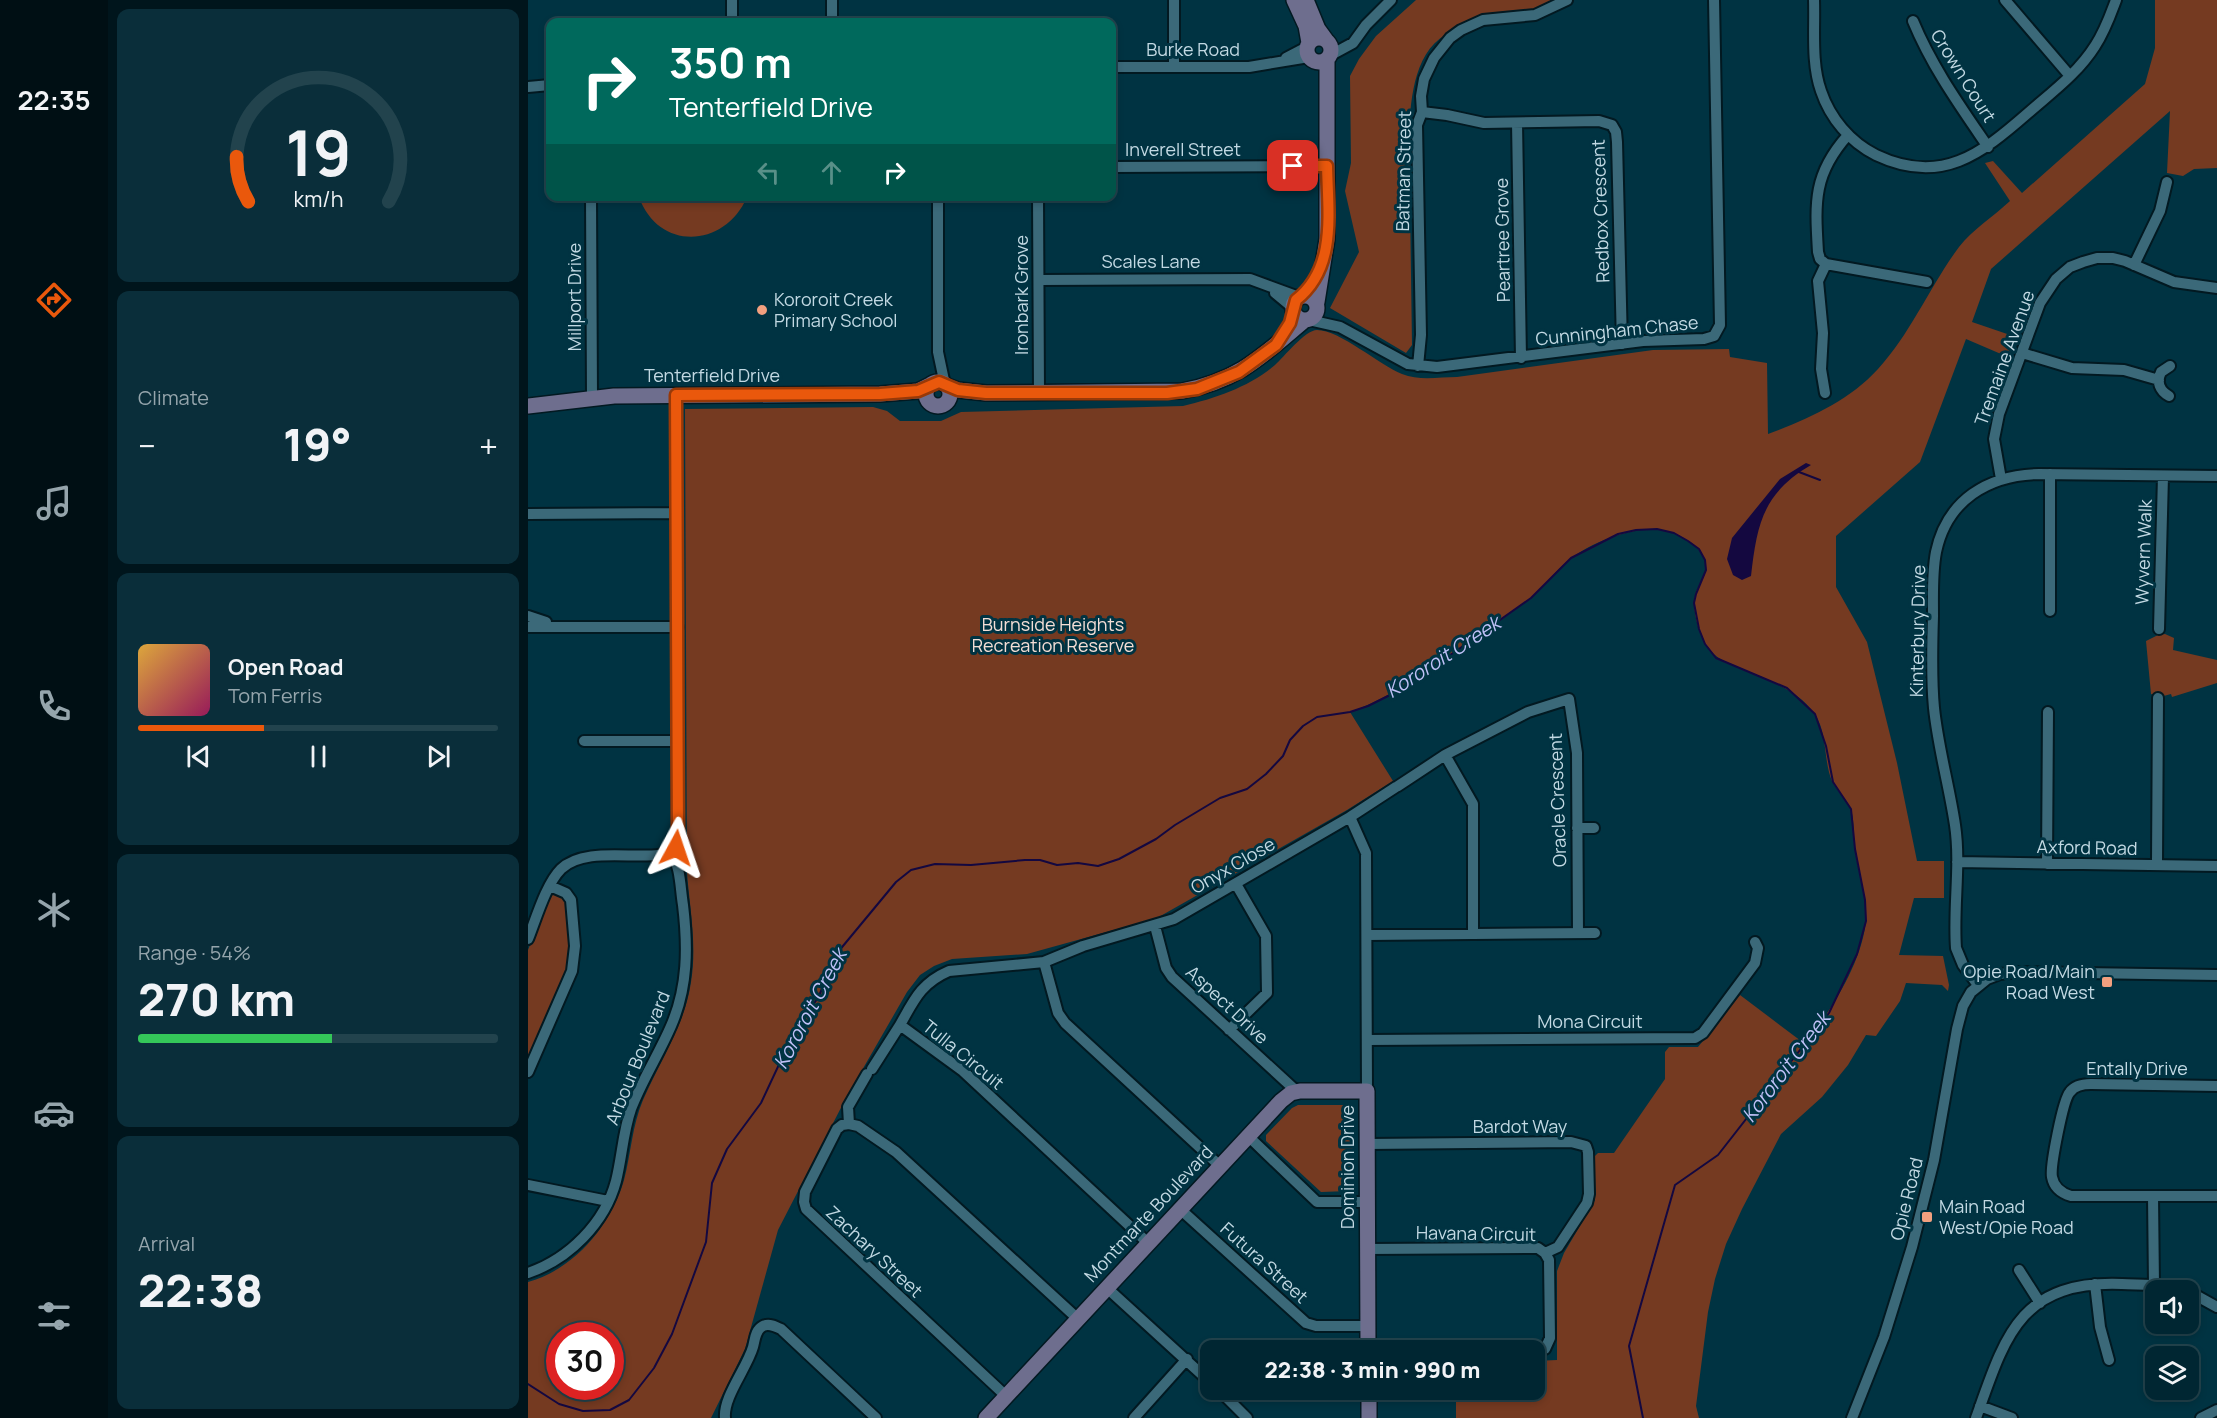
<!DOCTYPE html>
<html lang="en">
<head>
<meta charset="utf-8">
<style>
  body { margin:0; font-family:Manrope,sans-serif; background:#0a2e3a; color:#f1f3f6; height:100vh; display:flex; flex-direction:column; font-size:22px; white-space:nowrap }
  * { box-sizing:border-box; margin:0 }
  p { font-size:20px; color:#95a5ac }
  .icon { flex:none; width:33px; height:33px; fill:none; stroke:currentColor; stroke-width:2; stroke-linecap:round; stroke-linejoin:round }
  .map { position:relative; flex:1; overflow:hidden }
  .details { display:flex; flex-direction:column; gap:9px; padding:9px; background:#00151c; width:420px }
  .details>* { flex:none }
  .banner { position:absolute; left:18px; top:18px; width:570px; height:183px; border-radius:12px; box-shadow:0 3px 9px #0003,0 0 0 2px #22434d; background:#00695c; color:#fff; overflow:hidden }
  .fabs { position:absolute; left:1617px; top:1280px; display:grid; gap:12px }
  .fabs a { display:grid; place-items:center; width:54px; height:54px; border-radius:12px; background:#002632; box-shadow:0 3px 9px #0003,0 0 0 2px #22434d; font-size:30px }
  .speed { position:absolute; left:18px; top:1322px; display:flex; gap:12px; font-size:30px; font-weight:700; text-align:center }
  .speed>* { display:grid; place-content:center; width:78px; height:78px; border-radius:50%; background:#002632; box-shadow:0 3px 9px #0003,0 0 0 2px #22434d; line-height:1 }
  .speed .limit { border:9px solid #d22; background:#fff; color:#111 }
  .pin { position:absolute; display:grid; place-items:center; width:51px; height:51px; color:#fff; margin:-26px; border-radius:12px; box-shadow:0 3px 9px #0006 }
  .me { position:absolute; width:66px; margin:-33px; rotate:5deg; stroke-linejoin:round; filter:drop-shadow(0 0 4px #0008) }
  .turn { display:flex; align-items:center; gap:21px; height:126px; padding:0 24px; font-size:27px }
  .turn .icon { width:78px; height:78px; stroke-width:2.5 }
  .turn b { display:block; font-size:42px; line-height:51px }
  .lanes { display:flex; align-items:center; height:57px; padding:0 24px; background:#0003; justify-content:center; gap:30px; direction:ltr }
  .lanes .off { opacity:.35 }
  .big { font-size:45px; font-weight:800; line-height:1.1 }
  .details .card { flex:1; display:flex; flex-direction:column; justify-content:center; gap:9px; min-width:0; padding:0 21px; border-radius:12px; background:#0a2e3a }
  .details .dial { align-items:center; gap:0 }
  .dial svg { height:156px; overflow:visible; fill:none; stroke:#22434d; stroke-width:7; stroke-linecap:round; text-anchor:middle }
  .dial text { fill:#f1f3f6; stroke:none }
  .song { display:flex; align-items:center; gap:18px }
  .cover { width:72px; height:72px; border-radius:9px; background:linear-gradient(135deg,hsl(40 70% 55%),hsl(330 70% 35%)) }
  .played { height:6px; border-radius:3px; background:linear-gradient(90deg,#ea580c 35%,#22434d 35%) }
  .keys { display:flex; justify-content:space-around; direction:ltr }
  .heat { display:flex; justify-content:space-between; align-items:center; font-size:33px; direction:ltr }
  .charge { height:9px; border-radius:4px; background:linear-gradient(90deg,#34c759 54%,#22434d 0) }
  .trip { position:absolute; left:672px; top:1340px; width:345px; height:60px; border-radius:12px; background:#002632; box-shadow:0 3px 9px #0003,0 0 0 2px #22434d; font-weight:800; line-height:60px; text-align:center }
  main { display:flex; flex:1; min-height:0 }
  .dock { display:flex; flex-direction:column; width:108px; justify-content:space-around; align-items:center; background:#000f14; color:#95a5ac }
  .dock .icon { width:42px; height:42px }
  .dock .current { color:#ea580c }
  .dock b { font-size:27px; color:#f1f3f6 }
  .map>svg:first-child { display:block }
  .green { fill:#753a21; fill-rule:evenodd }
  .water { fill:#140840 }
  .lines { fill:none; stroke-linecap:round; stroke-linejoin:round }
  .stream { stroke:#140840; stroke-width:2 }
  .street-casing { stroke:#021921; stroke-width:14 }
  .secondary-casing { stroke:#021921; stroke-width:18 }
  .street { stroke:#3b6979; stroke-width:10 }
  .secondary { stroke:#6e6e8e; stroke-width:15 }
  .route-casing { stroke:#983908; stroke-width:15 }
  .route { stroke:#ea580c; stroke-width:10 }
  .poi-dot { fill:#f2a07f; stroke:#003342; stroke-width:2 }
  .labels { text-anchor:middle; stroke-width:6; stroke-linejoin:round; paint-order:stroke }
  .street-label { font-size:18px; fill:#c2d9e3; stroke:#003342 }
  .poi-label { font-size:18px; fill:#c2d9e3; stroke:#003342; text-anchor:start }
  .park-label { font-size:18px; fill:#f3ded6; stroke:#003342 }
  .water-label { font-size:20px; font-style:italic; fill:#bfc1f7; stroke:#003342 }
</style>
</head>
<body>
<main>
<nav class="dock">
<b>22:35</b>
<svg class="icon current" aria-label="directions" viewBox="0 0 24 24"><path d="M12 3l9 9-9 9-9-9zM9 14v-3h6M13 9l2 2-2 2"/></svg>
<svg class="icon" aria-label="music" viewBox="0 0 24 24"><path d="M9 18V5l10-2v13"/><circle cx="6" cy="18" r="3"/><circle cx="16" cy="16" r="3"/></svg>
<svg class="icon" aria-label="phone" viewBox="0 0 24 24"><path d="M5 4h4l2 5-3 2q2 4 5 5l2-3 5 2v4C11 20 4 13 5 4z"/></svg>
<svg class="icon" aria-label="climate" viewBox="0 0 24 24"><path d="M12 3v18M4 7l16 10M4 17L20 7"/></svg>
<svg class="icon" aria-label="car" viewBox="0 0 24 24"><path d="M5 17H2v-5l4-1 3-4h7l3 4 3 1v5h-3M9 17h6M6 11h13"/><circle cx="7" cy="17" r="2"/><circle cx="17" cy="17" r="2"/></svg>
<svg class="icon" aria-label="filters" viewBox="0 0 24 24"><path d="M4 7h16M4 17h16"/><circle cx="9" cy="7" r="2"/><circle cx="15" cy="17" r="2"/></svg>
</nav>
<section class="details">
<div class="card dial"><svg viewBox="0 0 100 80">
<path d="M14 69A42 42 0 1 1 86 69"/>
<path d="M14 69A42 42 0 0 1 8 46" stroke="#ea580c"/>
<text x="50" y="56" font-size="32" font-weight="700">19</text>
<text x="50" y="72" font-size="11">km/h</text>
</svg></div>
<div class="card"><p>Climate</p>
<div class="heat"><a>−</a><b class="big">19°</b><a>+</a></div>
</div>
<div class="card">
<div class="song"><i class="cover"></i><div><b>Open Road</b><p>Tom Ferris</p></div></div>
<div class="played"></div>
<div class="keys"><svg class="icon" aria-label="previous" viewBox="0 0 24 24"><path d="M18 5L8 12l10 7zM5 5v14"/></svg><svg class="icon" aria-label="pause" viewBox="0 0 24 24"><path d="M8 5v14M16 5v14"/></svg><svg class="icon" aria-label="next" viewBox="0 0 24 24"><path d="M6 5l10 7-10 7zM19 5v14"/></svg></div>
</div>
<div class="card"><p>Range · 54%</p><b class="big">270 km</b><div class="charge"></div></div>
<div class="card"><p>Arrival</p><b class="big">22:38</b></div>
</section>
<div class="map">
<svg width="1689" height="1418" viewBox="0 0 1689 1418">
  <rect width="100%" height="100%" fill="#003342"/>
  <path class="green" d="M 888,0 L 1032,0 C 1007,12 983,17 956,23 C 946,26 934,27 925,31 C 886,47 883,97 881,132 L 884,345 L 878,353 L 802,308 L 831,252 L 817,191 L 823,163 L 822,76 L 831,59 L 848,36 Z
    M 1627,0 L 1689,0 L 1689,168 L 1666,169 L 1655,176 L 1639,173 L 1642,111 L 1463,269 L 1444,322 L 1488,337 L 1480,357 L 1438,339 L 1392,462 L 1308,536 L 1308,587 L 1339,642 L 1369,763 L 1389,861 L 1416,861 L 1416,898 L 1386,898 L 1371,955 L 1415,956 L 1421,985 L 1420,991 L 1414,985 L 1378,983 L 1372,1001 L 1348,1036 L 1338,1035 L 1320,1065 L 1294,1097 L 1253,1134 L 1214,1209 L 1198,1244 L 1187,1279 L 1180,1312 L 1168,1406 L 1171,1418 L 928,1418 L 928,1389 L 1006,1389 L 1007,1361 L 1029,1360 L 1029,1271 L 1036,1253 L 1067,1200 L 1066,1157 L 1070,1153 L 1086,1153 L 1137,1079 L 1137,1052 L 1141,1047 L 1170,1047 L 1212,995 L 1277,1044 C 1302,1012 1335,962 1338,919 C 1339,896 1330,873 1327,850 C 1325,838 1327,822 1323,810 C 1320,800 1309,791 1304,781 C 1295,760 1300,732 1286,713 C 1270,690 1240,680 1215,669 C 1200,663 1187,659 1178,645 C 1170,632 1163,607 1168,592 C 1171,585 1177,577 1178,569 C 1180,546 1146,530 1127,529 C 1099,528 1056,545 1035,565 C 1023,576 1013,590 1000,600 C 968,624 935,647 901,669 C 876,686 851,702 822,712 L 865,781 L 819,810 L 629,918 L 499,954 L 424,959 L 406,966 L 392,975 L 379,992 L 318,1098 L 250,1230 L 217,1349 L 183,1418 L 0,1418 L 0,1282 C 47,1269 83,1225 96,1180 C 103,1153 104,1126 115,1100 C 132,1061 157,1025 163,982 C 169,945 162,910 159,873 L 157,409 L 345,407 L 359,411 L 372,421 L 413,421 L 433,412 L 655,406 C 688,398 721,387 747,365 C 756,357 777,330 789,330 C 812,330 851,365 874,374 C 891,381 911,377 929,377 L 1125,350 L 1201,349 L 1202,357 L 1239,363 L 1240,434 C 1280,419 1321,401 1350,369 C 1383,333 1402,286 1431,247 C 1444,230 1466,216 1482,201 L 1457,163 L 1465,161 L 1494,193 L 1617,84 L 1627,48 ZM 32,1335 L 82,1335 L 82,1386 L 32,1386 Z
    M 111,197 L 111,196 L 219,197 C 197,248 131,252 111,197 Z
    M 1637,634 L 1646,638 L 1645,650 L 1689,660 L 1689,683 L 1644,697 L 1643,694 L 1632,697 L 1623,694 L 1618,641 L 1630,635 Z
    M 26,894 L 32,894 L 39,897 L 43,930 L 41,968 L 0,1063 L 0,950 L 21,898 Z
    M 770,1105 L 820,1105 L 824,1109 L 825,1187 L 821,1191 L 793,1192 L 738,1141 L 738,1135 L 764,1108 Z"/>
  <path class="water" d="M 1278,463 L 1283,465 C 1235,493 1229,524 1223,576 L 1214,580 L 1205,575 L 1199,559 L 1204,538 L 1252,479 Z"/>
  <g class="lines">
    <path class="stream" d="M 1271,472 L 1292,480
      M 0,1384 L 31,1404 L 55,1411 L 82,1410 L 101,1400 L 126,1368 L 144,1334 L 178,1242 L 184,1183 L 199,1149 L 233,1103 L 269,1026 L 290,998 L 310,952 L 368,882 L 383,870 L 407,864 L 443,865 L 497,860 L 512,860 L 529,865 L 550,863 L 570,866 L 591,859 L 628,839 L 647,825 L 692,798 L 719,789 L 738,774 L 755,756 L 762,740 L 775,726 L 789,717 L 822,712 L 840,706 L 862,695 L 928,651 L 1003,598 L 1043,558 L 1090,534 L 1108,530 L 1129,529 L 1146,533 L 1160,541 L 1171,549 L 1177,560 L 1178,570 L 1168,594 L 1166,603 L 1171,629 L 1177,644 L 1188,658 L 1259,688 L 1287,714 L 1298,746 L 1305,782 L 1323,809 L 1327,849 L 1337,900 L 1338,921 L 1329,954 L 1301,1013 L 1190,1155 L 1147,1185 L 1101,1346 L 1115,1418"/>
    <g class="street-casing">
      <path id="street" d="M 204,0 L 204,22
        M 304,0 L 304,22
        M 646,0 L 646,67
        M 1286,0 C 1287,29 1283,63 1293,91 C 1302,118 1322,142 1348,155 C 1413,186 1453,154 1500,113 C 1524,92 1550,73 1567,46 C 1577,31 1582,16 1588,0
        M 1477,0 L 1542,76
        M 1385,21 C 1404,67 1432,106 1460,147
        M 801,56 L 825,43 L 838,25 L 863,0
        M 758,58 L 779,47
        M 584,67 L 721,67 L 781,57
        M 0,87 L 22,85
        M 894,112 L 919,115 L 956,123 L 1071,121 L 1084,125 L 1088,132 L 1089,142 L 1094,344
        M 989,123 L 993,358
        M 584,167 L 799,166
        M 63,196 L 64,397
        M 410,196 L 410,352 L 417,385
        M 510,196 L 511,393
        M 1298,264 L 1292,259 L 1290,252 C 1287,202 1285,174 1320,135
        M 1298,264 L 1399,282
        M 1606,265 L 1632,211 L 1639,182
        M 511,280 L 722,279 L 771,297
        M 747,293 L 765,308
        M 781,320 L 812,327 L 880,364 L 909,367 L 1115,341 L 1176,339 L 1186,336 L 1192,325 L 1186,0
        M 1494,353 L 1544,368 L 1596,370 L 1631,380
        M 890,366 L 893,335 L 889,125 L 894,112 L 893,96 L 896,79 L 906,58 L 922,38 L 933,30 L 955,20 L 1007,15 L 1039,0
        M 1297,393 L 1293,369 L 1295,333 L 1290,281 L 1298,264
        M 1641,396 C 1632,391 1628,382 1633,372 L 1642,366
        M 1473,479 L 1466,439 L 1471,414 L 1512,303 L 1528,279 L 1542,267 L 1555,262 L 1569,258 L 1585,258 L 1597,261 L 1646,282 L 1689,288
        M 0,514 L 149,513
        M 1522,611 L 1522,474
        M 0,616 L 18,622
        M 0,627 L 150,627
        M 1631,629 L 1635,476
        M 56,741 L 150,741
        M 870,786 L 917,755
        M 822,817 L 838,853 L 839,1091
        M 1049,828 L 1066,828
        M 1429,862 L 1689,866
        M 1519,864 L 1520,712
        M 1629,865 L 1630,698
        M 627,926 L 638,968 L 644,977 L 765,1088 L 772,1091
        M 945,934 L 945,804 L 917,755 L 1000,712 L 1041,699 L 1049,753 L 1050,933
        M 839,935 L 1067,933
        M 0,939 C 8,919 18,884 33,869 C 63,840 138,870 150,844 L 148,395
        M 516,962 L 555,946 L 646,919 L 822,817 L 868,787
        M 1450,985 L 1435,965 L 1428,948 C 1425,907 1433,865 1427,825 C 1421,785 1410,747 1406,708 C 1403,677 1404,647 1405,616 C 1405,595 1404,573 1408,552 C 1419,500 1460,475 1511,474 L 1689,476
        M 701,1030 L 739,993 L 738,936 L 708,884
        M 839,1040 L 1167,1038 L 1175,1033 L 1227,963 L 1230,948 L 1227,942
        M 344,1069 L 372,1025
        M 0,1072 L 44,971 L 47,946 L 43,900 L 38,893 L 22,886
        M 1689,1086 L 1563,1084 C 1555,1084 1547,1085 1542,1092 C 1535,1099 1522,1167 1524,1177 C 1526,1188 1533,1193 1543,1196 L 1689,1196
        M 321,1124 L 320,1107 L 339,1074
        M 720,1136 L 789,1202 L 839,1202
        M 839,1144 L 1043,1142 L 1058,1146 L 1060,1152 L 1061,1194 L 1059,1203 L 1030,1247 L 1017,1253
        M 0,1185 L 80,1201
        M 1625,1196 L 1626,1286
        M 652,1209 L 778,1323 L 788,1326 L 840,1326
        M 620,1243 L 435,1071 L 372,1025 C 386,1000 393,983 421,971 L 516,962 L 530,1013 L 537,1023 L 692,1166
        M 839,1249 L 1010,1248 L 1017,1253 L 1021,1260 L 1022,1338 L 1017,1349 L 1006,1352
        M 1491,1270 L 1512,1303
        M 0,1273 C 41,1259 77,1223 88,1181 C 94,1157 95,1132 103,1109 C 114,1080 131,1054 143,1026 C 160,987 160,947 155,905 C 152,887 153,868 143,852
        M 1567,1284 L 1572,1327 L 1581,1360
        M 579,1288 L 682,1382
        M 1660,1291 L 1689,1307
        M 690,1389 L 719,1418
        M 478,1396 L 278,1209 L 276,1202 L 277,1192 L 309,1129 L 314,1125 L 321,1124 L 330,1126 L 368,1152 L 550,1319
        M 1452,1406 L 1484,1418
        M 197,1418 C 195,1397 219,1368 225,1347 C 227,1340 227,1330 235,1326 C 241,1323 247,1326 253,1329 L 348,1418
        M 606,1418 L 659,1359
        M 1324,1418 L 1356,1337 L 1384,1247 L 1406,1160 L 1429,1029 L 1435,1006 L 1443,992 L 1459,979 L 1472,974 L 1492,972 L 1689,975
        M 1448,1418 C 1477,1336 1492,1280 1594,1284 C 1615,1285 1639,1284 1658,1290
        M 1673,1418 L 1689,1410"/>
    </g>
    <g class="secondary-casing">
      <path id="secondary" d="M 766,0 L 778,26 L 781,43
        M 778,0 L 790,29 L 798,40
        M779 50a12 12 0 1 1 24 0a12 12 0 1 1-24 0Z
        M765 308a12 12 0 1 1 24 0a12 12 0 1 1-24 0Z
        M 789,302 L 799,239 L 799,60
        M398 394a12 12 0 1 1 24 0a12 12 0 1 1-24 0Z
        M 419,386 L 430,390 L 458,393 L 654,391 C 711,381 735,355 777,320
        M 0,406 L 86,396 L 352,394 L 390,391 L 402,385
        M 841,1389 L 841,1418
        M 458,1418 L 753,1101 L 763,1093 L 772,1091 L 839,1091 L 840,1350"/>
    </g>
    <use href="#street" class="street"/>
    <use href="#secondary" class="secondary"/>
  </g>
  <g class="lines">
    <g class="route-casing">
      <path id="route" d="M 148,848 L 150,836 L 148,395 L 352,394 L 390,391 L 411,382 L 430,390 L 458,393 L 639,393 L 669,389 L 711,372 L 748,345 L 762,323 L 768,300 C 809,268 800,213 799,166 L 765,166"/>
    </g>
    <use href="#route" class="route"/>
  </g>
  <g class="poi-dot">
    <circle cx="234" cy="310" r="6"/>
    <rect x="1573" y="976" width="12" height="12" rx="3"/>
    <rect x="1393" y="1211" width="12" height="12" rx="3"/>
  </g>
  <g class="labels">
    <g class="street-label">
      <text x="665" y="56">Burke Road</text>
      <text transform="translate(1435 76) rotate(58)" y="6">Crown Court</text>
      <text x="655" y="156">Inverell Street</text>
      <text transform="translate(876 171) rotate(-89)" y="6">Batman Street</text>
      <text transform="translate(1073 211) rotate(-92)" y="6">Redbox Crescent</text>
      <text transform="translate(975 240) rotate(-91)" y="6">Peartree Grove</text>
      <text x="623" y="268">Scales Lane</text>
      <text transform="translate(494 295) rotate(-90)" y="6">Ironbark Grove</text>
      <text transform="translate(47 297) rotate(-90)" y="6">Millport Drive</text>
      <text transform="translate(1089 331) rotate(-6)" y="6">Cunningham Chase</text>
      <text transform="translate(1477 358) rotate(-70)" y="6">Tremaine Avenue</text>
      <text x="184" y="382">Tenterfield Drive</text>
      <text transform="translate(1616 552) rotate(-88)" y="6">Wyvern Walk</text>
      <text transform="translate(1390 631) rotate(-89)" y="6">Kinterbury Drive</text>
      <text transform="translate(1030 800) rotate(-92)" y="6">Oracle Crescent</text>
      <text transform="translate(1559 848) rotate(1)" y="6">Axford Road</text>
      <text transform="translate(705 866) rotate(-30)" y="6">Onyx Close</text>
      <text transform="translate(699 1005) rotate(43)" y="6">Aspect Drive</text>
      <text x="1062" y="1028">Mona Circuit</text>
      <text transform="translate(435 1055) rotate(39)" y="6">Tulla Circuit</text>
      <text transform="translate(110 1058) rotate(-68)" y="6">Arbour Boulevard</text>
      <text x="1609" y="1075">Entally Drive</text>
      <text x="992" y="1133">Bardot Way</text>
      <text transform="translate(820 1167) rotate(-90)" y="6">Dominion Drive</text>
      <text transform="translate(1379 1199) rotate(-76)" y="6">Opie Road</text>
      <text transform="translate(621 1214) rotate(-47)" y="6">Montmarte Boulevard</text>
      <text transform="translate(948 1234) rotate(1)" y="6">Havana Circuit</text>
      <text transform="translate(346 1252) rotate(43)" y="6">Zachary Street</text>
      <text transform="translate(736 1263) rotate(42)" y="6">Futura Street</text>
    </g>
    <g class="poi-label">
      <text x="246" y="306">Kororoit Creek<tspan x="246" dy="21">Primary School</tspan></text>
      <text x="1567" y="978" text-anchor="end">Opie Road/Main<tspan x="1567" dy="21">Road West</tspan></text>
      <text x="1411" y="1213">Main Road<tspan x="1411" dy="21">West/Opie Road</tspan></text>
    </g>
    <g class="park-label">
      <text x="525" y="631">Burnside Heights<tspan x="525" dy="21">Recreation Reserve</tspan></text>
    </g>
    <g class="water-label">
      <text transform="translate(915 657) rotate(-33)" y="7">Kororoit Creek</text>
      <text transform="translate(282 1009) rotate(-62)" y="7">Kororoit Creek</text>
      <text transform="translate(1258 1067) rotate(-53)" y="7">Kororoit Creek</text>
    </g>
  </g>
</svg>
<div class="fabs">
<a><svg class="icon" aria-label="sound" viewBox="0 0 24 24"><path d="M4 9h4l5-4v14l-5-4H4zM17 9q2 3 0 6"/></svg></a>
<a><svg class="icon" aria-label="layers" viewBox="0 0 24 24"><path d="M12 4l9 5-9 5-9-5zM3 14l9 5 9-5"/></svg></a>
</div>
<div class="speed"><div class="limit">30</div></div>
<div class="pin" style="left:765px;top:166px;background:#d93025"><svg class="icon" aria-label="arrive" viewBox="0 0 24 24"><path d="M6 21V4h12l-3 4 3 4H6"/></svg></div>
<svg class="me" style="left:148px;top:848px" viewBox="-20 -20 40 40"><path d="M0-17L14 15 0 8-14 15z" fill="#ea580c" stroke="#fff" stroke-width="4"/></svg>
<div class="trip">22:38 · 3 min · 990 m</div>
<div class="banner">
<div class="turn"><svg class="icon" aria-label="right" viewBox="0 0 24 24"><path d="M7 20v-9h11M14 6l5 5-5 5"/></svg><div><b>350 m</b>Tenterfield Drive</div></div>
<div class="lanes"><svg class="icon off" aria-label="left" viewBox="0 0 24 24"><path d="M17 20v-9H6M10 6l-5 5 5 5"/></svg><svg class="icon off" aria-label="ahead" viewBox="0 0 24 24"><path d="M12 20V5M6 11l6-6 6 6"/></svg><svg class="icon" aria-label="right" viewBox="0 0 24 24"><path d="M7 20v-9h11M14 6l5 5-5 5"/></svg></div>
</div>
</div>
</main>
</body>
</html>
